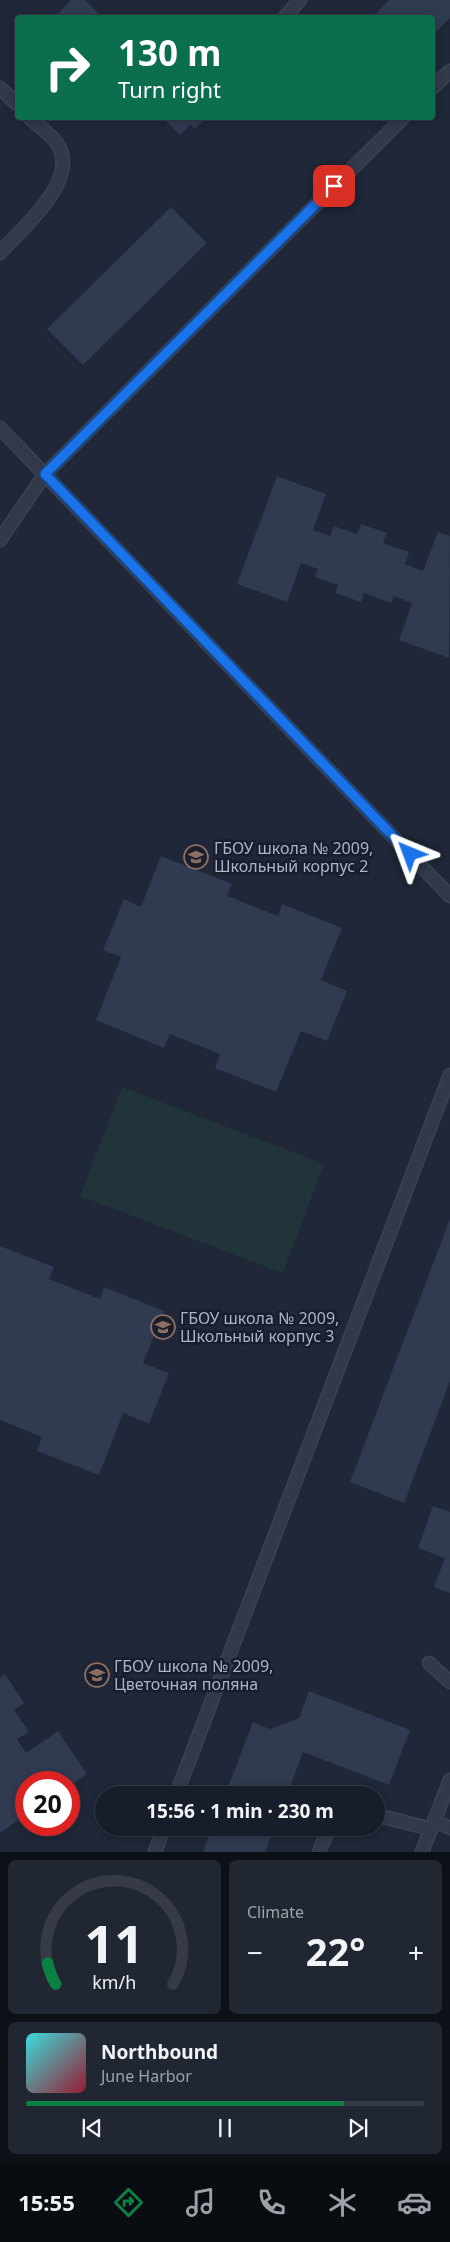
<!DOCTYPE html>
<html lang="en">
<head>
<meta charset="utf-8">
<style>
  body { margin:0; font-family:"Noto Sans",sans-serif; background:#202632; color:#f1f3f6; height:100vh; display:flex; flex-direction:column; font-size:19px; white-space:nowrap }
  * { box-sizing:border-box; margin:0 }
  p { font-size:16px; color:#9ea2a8 }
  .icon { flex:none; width:28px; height:28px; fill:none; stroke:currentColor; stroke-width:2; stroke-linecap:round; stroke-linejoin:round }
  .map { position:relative; height:1852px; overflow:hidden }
  .details { display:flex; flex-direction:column; gap:8px; padding:8px; background:#0d1017; flex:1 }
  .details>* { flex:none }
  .banner { position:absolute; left:15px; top:15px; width:420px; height:105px; border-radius:5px; box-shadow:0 2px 8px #0003,0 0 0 1px #363b47; background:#0b6e4f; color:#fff; overflow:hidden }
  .speed { position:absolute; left:15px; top:1771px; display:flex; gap:10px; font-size:25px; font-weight:700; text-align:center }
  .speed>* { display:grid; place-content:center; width:65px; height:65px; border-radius:50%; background:#171d2a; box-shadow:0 2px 8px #0003,0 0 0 1px #363b47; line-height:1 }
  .speed .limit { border:8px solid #d22; background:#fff; color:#111 }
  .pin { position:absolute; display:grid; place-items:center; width:42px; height:42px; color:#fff; margin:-21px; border-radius:10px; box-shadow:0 2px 8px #0006 }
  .me { position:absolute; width:55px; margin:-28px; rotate:316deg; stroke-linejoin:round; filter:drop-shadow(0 0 4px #0008) }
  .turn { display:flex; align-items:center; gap:18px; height:105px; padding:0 20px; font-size:22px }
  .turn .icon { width:65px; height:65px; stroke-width:2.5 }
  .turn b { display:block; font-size:35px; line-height:42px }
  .big { font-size:38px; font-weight:700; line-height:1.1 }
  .details .widget { flex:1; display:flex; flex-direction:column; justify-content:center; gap:8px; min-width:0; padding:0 18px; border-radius:8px; background:#202632 }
  .details .dial { align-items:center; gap:0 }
  .dial svg { height:130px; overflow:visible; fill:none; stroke:#363b47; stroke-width:7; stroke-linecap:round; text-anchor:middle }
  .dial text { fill:#f1f3f6; stroke:none }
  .song { display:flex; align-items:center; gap:15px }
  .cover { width:60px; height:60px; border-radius:8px; background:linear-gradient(135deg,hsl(180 70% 55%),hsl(350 70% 35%)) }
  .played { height:5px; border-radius:2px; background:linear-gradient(90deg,#0b8043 80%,#363b47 80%) }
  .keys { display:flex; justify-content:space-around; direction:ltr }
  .heat { display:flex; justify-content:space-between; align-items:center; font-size:28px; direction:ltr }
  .details .tiles { flex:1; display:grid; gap:8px; grid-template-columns:1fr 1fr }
  .widget:last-child { grid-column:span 2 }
  .trip { position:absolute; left:95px; top:1786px; width:290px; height:50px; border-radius:25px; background:#171d2a; box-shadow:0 2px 8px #0003,0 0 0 1px #363b47; font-weight:700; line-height:50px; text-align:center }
  .tabs { display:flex; height:80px; justify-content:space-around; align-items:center; background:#090c11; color:#9ea2a8 }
  .tabs .icon { width:35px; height:35px }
  .tabs .selected { color:#0b8043 }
  .tabs b { font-size:22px; color:#f1f3f6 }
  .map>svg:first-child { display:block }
  .green { fill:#213439 }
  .building { fill:#303a50 }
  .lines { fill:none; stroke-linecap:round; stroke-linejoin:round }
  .service-casing { stroke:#3c4252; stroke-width:15 }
  .service { stroke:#323949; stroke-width:12 }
  .route-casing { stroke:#114b97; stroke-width:12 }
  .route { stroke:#1a73e8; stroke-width:9 }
  .labels { text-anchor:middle; stroke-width:5; stroke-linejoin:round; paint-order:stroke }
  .poi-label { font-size:16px; fill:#acb3c6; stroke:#181e2d; text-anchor:start }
</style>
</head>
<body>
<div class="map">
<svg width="450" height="1852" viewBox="0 0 450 1852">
  <rect width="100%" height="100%" fill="#1f2738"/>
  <path class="green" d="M 122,1087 L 324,1164 L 283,1273 L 80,1196 Z"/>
  <path class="building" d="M 71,0 L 85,0 L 103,18 L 54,18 Z
    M 389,0 L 450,0 L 450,18 L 432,36 L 432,18 L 371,18 Z
    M 163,118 L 206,118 L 195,129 L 190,125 L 180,135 Z
    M 171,207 L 207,243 L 83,365 L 47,329 Z
    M 277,476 L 326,494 L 313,530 L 330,536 L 334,526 L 357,534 L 361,524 L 387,533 L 383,543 L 409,552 L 405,564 L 423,571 L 438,532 L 450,536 L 449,658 L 399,640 L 412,603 L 394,596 L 391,603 L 364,593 L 361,602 L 335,593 L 338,585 L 315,577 L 318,569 L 301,563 L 287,602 L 237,584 Z
    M 161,856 L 232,884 L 227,896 L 278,916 L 282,904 L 342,928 L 321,980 L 347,991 L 327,1041 L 301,1031 L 276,1092 L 215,1068 L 220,1054 L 170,1034 L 164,1048 L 96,1020 L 121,957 L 103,950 L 124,899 L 141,907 Z
    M 450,1219 L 450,1381 L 404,1503 L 350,1482 Z
    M 0,1246 L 54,1267 L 49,1279 L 100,1299 L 104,1287 L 164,1311 L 143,1363 L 169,1373 L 149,1424 L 123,1413 L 99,1475 L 37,1451 L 42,1437 L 0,1420 Z
    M 433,1506 L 450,1512 L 450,1593 L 434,1587 L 445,1558 L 418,1548 Z
    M 5,1674 L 24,1703 L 14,1710 L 29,1732 L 17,1739 L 26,1753 L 58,1731 L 87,1774 L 69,1787 L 69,1782 L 26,1782 L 26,1815 L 0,1833 L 0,1678 Z
    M 309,1691 L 410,1730 L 389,1785 L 303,1752 L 287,1795 L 225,1795 L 253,1722 L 270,1729 L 299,1718 Z
    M 212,1828 L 274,1828 L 265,1852 L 203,1852 Z"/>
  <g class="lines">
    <g class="service-casing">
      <path id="service" d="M 284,18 L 300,0
        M 0,88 L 18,105
        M 432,88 L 450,71
        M 0,253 C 22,228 80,181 58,145 C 52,135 38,126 30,118
        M 0,428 L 450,896
        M 0,540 L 45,474 L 403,118
        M 429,1663 L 450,1682
        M 176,1795 L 450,1075
        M 376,1815 L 431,1829
        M 434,1821 L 450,1828
        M 155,1852 L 164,1828
        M 319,1852 L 329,1828
        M 422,1852 L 450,1780"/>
    </g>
    <use href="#service" class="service"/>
  </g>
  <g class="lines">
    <g class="route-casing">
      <path id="route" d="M 334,186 L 45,474 L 410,854"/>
    </g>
    <use href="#route" class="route"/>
  </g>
  <defs>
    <g id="school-ring" transform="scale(1.25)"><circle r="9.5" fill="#181e2d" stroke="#8d6e63" stroke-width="1.5"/><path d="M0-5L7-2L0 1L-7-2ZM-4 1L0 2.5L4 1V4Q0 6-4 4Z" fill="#8d6e63"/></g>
  </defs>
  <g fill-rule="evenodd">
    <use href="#school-ring" x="196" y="857"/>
    <use href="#school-ring" x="163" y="1327"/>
    <use href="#school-ring" x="97" y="1675"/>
  </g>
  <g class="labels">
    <g class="poi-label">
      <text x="214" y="854">ГБОУ школа № 2009,<tspan x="214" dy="18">Школьный корпус 2</tspan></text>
      <text x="180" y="1324">ГБОУ школа № 2009,<tspan x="180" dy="18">Школьный корпус 3</tspan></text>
      <text x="114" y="1672">ГБОУ школа № 2009,<tspan x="114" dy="18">Цветочная поляна</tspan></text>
    </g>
  </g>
</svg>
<div class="speed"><div class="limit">20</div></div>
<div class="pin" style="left:334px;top:186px;background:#d93025"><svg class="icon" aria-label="arrive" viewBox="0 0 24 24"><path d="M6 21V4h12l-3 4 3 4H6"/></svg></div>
<svg class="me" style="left:410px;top:854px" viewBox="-20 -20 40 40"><path d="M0-17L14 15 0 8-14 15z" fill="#1a73e8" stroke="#fff" stroke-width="4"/></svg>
<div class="trip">15:56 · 1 min · 230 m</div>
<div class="banner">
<div class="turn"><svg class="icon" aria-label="right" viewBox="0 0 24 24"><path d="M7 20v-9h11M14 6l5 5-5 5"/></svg><div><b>130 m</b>Turn right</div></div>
</div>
</div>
<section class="details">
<div class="tiles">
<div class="widget dial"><svg viewBox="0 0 100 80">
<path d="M14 69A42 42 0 1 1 86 69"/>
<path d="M14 69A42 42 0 0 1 9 56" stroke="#0b8043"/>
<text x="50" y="56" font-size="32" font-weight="700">11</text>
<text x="50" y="72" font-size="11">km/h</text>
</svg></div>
<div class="widget"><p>Climate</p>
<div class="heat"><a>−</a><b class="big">22°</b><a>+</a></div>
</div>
<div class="widget">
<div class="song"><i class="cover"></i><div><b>Northbound</b><p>June Harbor</p></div></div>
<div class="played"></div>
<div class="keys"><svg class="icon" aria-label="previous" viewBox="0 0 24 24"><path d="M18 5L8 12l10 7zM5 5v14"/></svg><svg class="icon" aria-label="pause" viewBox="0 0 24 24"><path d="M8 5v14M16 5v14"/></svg><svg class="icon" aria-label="next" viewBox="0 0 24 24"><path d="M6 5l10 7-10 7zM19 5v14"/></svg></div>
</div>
</div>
</section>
<nav class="tabs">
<b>15:55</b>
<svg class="icon selected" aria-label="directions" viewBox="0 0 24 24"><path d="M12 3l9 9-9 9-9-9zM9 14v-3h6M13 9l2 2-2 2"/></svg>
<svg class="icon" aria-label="music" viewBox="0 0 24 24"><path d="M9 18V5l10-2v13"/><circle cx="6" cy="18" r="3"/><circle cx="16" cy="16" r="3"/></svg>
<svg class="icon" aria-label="phone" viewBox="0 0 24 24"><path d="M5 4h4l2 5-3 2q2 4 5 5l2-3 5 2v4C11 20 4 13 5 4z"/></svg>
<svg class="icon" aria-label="climate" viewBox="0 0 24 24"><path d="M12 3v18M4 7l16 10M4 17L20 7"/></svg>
<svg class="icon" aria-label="car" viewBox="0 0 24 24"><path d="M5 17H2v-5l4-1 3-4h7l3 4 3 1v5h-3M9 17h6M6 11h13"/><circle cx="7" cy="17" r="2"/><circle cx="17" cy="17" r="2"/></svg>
</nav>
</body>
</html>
